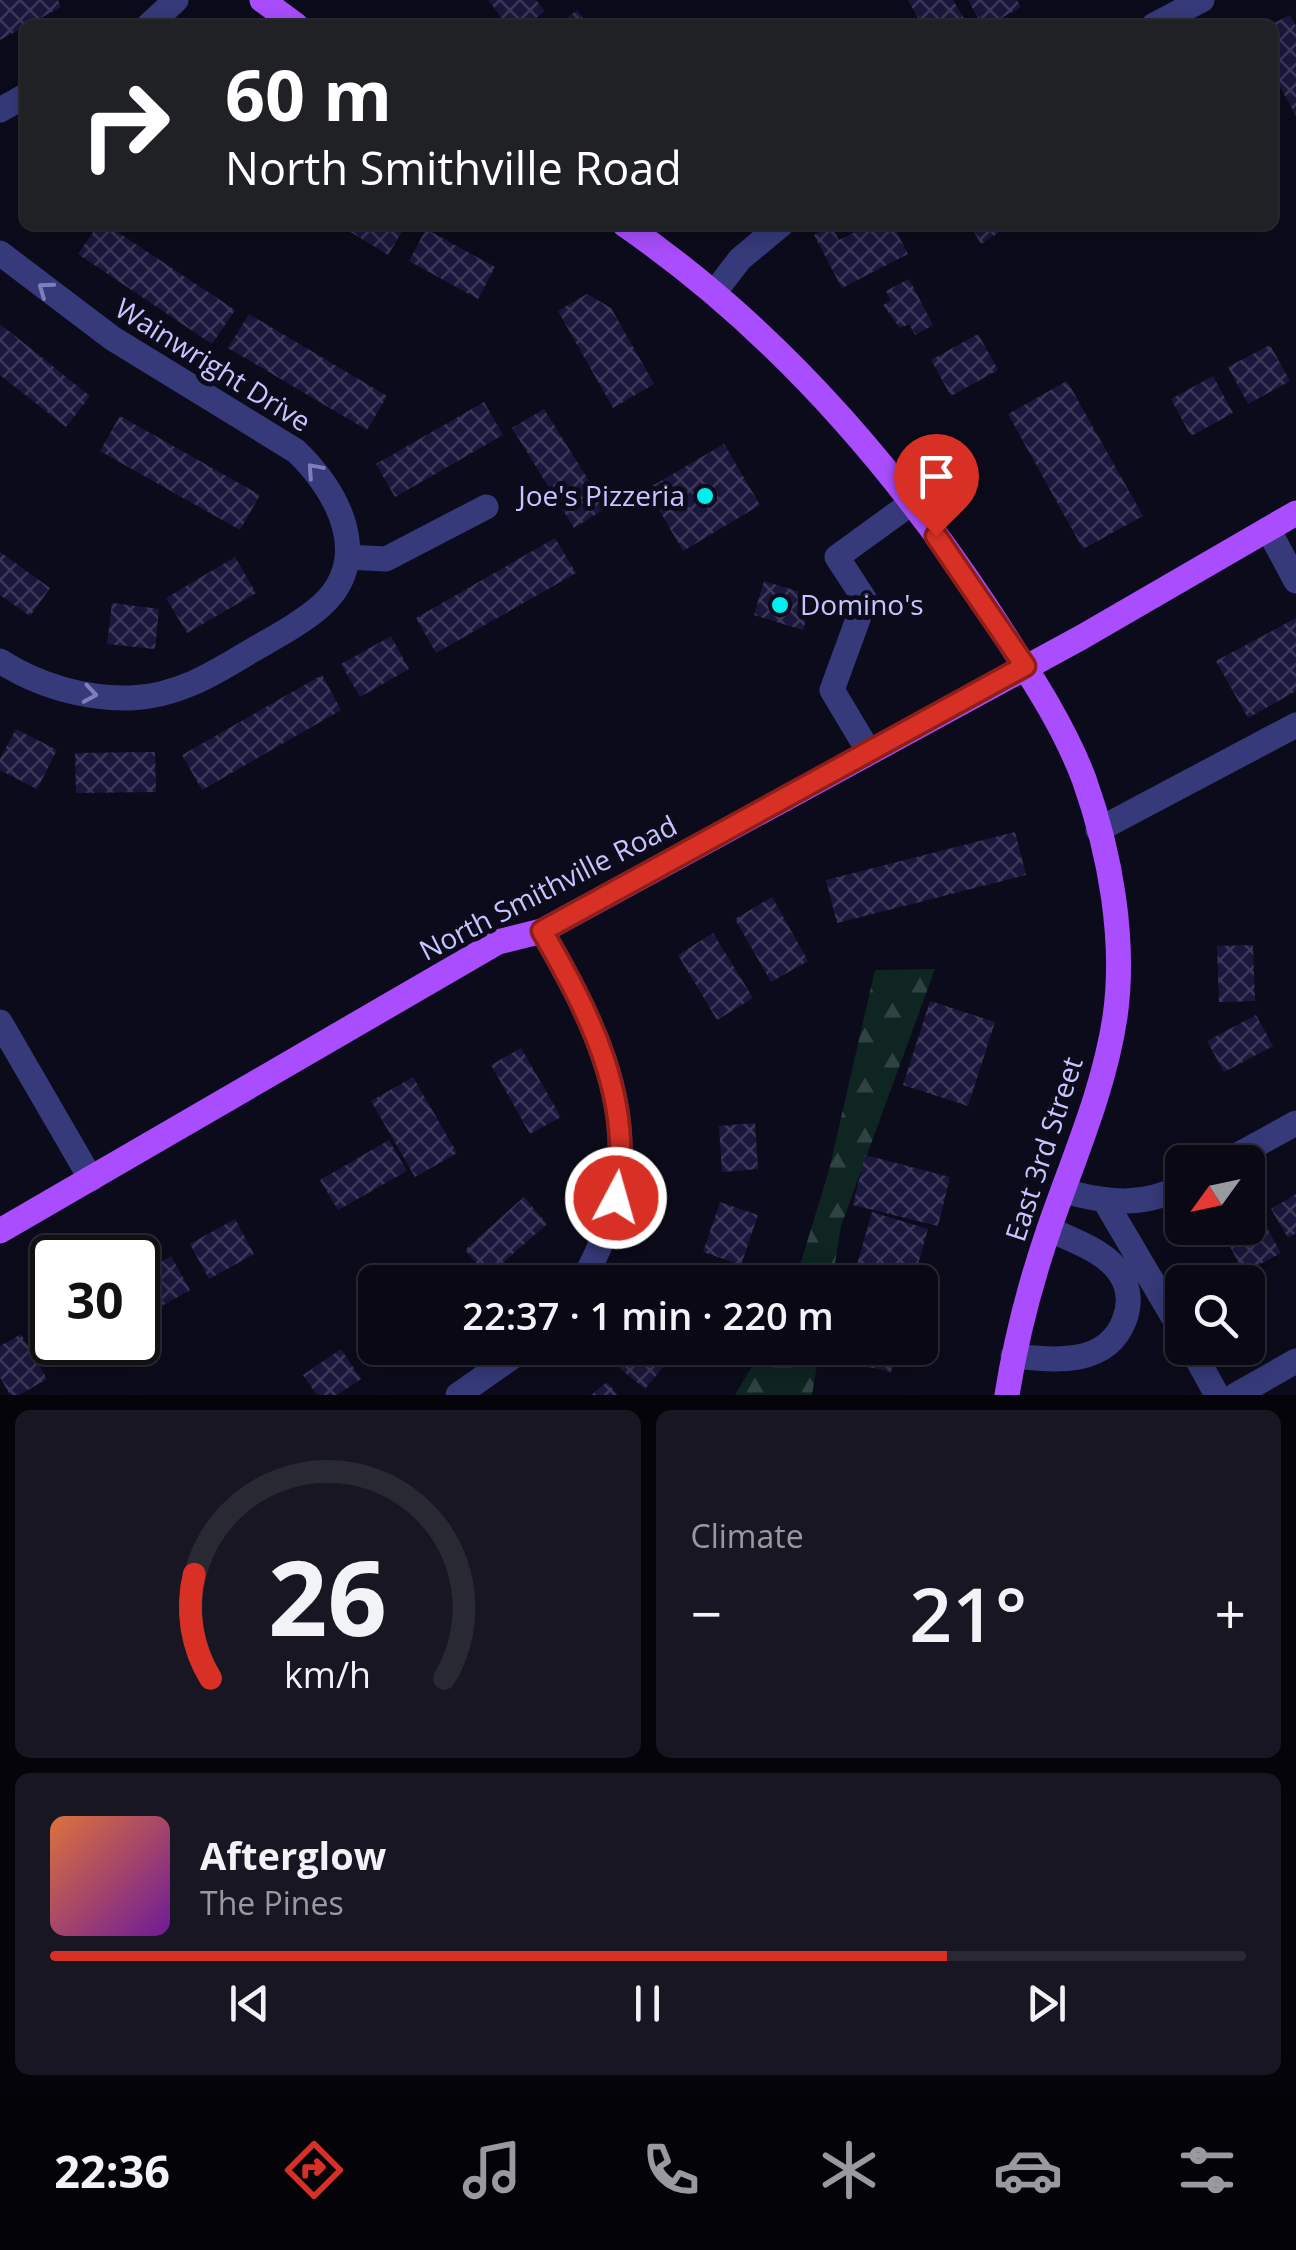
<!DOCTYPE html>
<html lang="en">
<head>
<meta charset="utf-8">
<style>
  body { margin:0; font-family:"Open Sans",sans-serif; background:#171622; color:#f1f3f6; height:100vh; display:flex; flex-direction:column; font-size:38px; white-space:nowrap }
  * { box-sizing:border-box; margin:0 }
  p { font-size:32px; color:#999aa0 }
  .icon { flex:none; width:55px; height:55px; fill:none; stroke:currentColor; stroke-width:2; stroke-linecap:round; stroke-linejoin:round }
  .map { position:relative; height:1395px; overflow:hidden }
  .sheet { display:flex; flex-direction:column; gap:15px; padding:15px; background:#05040b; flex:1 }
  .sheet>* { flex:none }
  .banner { position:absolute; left:20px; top:20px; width:1258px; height:210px; border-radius:15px; box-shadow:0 5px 25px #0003,0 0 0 2px #292934; background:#202124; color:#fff; overflow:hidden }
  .needle { width:65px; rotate:237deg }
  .tools { position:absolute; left:1165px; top:1145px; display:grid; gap:20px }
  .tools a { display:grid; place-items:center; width:100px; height:100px; border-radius:15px; background:#090814; box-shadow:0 5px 25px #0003,0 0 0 2px #292934; font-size:50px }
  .speed { position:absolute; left:30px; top:1235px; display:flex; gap:20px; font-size:50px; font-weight:700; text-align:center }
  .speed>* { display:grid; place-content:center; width:130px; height:130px; border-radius:50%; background:#090814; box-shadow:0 5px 25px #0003,0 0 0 2px #292934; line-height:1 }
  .speed .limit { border:5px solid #111; border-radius:15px; background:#fff; color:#111 }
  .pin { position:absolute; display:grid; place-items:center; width:85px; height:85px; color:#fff; margin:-102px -42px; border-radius:50% 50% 50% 0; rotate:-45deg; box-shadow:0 0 10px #0007 }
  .pin .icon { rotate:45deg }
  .me { position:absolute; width:110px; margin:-55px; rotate:6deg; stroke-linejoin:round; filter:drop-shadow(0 0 8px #0008) }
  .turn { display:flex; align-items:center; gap:35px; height:210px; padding:0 40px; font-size:45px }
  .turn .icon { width:130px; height:130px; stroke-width:2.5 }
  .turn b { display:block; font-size:70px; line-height:85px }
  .big { font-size:75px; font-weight:600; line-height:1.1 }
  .sheet .card { flex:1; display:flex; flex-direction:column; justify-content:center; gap:15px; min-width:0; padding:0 35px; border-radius:15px; background:#171622 }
  .sheet .dial { align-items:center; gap:0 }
  .dial svg { height:260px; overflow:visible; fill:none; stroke:#292934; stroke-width:7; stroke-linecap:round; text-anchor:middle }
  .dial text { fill:#f1f3f6; stroke:none }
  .song { display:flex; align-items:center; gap:30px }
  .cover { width:120px; height:120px; border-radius:15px; background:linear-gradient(135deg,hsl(20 70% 55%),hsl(280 70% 35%)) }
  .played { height:10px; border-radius:5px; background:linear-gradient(90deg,#d93025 75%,#292934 75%) }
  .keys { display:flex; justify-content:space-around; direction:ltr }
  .heat { display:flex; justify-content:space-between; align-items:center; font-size:55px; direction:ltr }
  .sheet .tiles { flex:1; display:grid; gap:15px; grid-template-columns:1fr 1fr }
  .card:last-child { grid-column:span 2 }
  .trip { position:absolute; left:358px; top:1265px; width:580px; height:100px; border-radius:15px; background:#090814; box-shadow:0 5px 25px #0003,0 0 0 2px #292934; font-weight:600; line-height:100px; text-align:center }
  .menu { display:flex; height:160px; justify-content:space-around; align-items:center; background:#040308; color:#999aa0 }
  .menu .icon { width:70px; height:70px }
  .menu .selected { color:#d93025 }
  .menu b { font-size:45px; color:#f1f3f6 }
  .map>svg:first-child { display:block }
  .forest { fill:url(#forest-firs) }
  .building { fill:url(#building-cross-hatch) }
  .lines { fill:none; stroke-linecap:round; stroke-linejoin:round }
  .minor { stroke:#363a7a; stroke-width:25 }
  .major { stroke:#aa4dfe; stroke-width:25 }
  .oneway { stroke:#7e80bc }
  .route-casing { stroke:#8d1f18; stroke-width:25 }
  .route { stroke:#d93025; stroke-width:18 }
  .poi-dot { fill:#01efef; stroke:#0c0b1b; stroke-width:4 }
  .labels { text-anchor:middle; stroke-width:10; stroke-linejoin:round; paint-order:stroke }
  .street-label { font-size:28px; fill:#c6c5ff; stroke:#0c0b1b }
  .poi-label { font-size:28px; fill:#c6c5ff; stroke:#0c0b1b; text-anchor:end }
</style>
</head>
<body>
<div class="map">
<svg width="1296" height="1395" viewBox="0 0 1296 1395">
  <defs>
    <pattern id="forest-firs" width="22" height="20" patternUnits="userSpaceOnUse" patternTransform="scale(2.5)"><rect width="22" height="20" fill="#0e2522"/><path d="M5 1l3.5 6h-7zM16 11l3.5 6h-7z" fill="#304343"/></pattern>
    <pattern id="building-cross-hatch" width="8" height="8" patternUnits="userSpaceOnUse" patternTransform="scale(2.5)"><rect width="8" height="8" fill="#1b173c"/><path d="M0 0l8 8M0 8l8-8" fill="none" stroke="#3b3759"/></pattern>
  </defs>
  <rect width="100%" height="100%" fill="#0c0b1b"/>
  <path class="forest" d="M 935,969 L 841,1226 L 832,1282 L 795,1282 L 829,1170 L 875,970 Z
    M 763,1348 L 820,1348 L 812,1395 L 735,1395 Z"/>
  <path class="building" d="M 0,0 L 58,0 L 61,7 L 0,40 Z
    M 488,0 L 536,0 L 545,11 L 527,25 L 507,25 Z
    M 908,0 L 953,0 L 968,25 L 922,25 Z
    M 968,0 L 1017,0 L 1021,7 L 989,25 L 982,25 Z
    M 577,10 L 588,25 L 558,25 Z
    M 1290,15 L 1296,26 L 1296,116 L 1272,72 L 1272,24 Z
    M 98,225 L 107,225 L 235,310 L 212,344 L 78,254 Z
    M 339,225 L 406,225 L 388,255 Z
    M 831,225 L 839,240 L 869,225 L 893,225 L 908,254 L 842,288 L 814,235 Z
    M 970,225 L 1000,225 L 1003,230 L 981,244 Z
    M 426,229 L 495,267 L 478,299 L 409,261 Z
    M 909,279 L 933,325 L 915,335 L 909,324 L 900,328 L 883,305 L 891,301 L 886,291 Z
    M 587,294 L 611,308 L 654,384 L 613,408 L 558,311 Z
    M 249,314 L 387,396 L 367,430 L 228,348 Z
    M 0,324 L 90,396 L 66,427 L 0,375 Z
    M 978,334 L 998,370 L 951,396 L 931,360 Z
    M 1270,345 L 1290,381 L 1248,404 L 1228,367 Z
    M 1213,376 L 1233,413 L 1191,436 L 1171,399 Z
    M 1067,381 L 1143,516 L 1083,549 L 1008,414 Z
    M 484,402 L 503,435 L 395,497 L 376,464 Z
    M 544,409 L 606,508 L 574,528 L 512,428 Z
    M 120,416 L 260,495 L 240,530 L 100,451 Z
    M 724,444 L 760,505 L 683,551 L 647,489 Z
    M 555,538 L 576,573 L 436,653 L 416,618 Z
    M 0,552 L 50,588 L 30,616 L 0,595 Z
    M 235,557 L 256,593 L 187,633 L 166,598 Z
    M 764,581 L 813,596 L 803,630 L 754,615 Z
    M 112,603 L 159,609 L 155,649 L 107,644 Z
    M 1296,618 L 1296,691 L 1248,718 L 1216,661 Z
    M 391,636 L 409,669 L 360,697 L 341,664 Z
    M 322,675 L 341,710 L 202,790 L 182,755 Z
    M 16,729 L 57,750 L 37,789 L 0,770 L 0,759 Z
    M 155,752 L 156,792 L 76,793 L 75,753 Z
    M 1015,832 L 1026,875 L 837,923 L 826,880 Z
    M 772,897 L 808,961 L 771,982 L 735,919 Z
    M 713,933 L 753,998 L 717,1020 L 678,955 Z
    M 1253,945 L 1255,1001 L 1219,1002 L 1217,946 Z
    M 930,1001 L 995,1022 L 968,1106 L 903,1085 Z
    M 1256,1015 L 1273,1046 L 1224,1072 L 1207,1041 Z
    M 521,1048 L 561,1117 L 530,1134 L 491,1065 Z
    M 413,1077 L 457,1153 L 415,1177 L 371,1101 Z
    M 755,1123 L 758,1169 L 722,1172 L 719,1126 Z
    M 389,1140 L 407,1171 L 338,1210 L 320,1180 Z
    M 865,1155 L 950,1177 L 938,1226 L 853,1205 Z
    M 1296,1194 L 1296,1233 L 1288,1238 L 1271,1209 Z
    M 524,1197 L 547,1224 L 488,1276 L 465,1250 Z
    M 720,1202 L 758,1215 L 741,1265 L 703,1252 Z
    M 872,1212 L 928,1229 L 913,1282 L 892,1282 L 855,1272 Z
    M 235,1219 L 254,1254 L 209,1279 L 190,1244 Z
    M 1262,1219 L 1281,1253 L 1244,1273 L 1226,1239 Z
    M 171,1256 L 190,1290 L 144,1316 L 138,1303 L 138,1275 Z
    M 694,1270 L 714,1282 L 686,1282 Z
    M 21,1334 L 47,1379 L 19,1395 L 10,1395 L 0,1377 L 0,1346 Z
    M 633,1348 L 666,1348 L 674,1354 L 645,1389 L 617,1366 Z
    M 833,1348 L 897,1348 L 891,1372 L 830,1359 Z
    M 341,1349 L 361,1379 L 337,1395 L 317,1395 L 303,1375 Z
    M 607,1382 L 618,1395 L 591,1395 Z"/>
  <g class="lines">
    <path class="minor" d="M 149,25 L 176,0
      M 1154,25 L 1202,0
      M 0,110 L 25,96
      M 0,253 L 112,338 L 296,451 C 337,490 374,557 322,605 C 302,623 275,637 251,651 C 213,674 178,696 131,698 C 85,699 39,686 0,661
      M 714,293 L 740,259 L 781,225
      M 1268,529 L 1296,581
      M 347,557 L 386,559 L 486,507
      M 869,752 L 832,690 L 865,600 L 837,557 L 910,504
      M 1098,830 L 1296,725
      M 542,931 C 611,1050 656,1152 582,1282
      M 0,1022 L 91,1179
      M 1225,1162 L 1296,1123
      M 1063,1191 C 1105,1202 1143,1208 1182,1186
      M 1106,1203 L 1182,1332
      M 1191,1348 L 1217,1395
      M 1013,1356 C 1053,1360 1106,1367 1124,1321 C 1130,1307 1130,1289 1121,1275 C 1107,1251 1073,1241 1049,1229
      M 458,1395 L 525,1348
      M 1236,1395 L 1296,1361"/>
    <path class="major" d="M 262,0 L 296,25
      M 625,225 C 780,332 907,481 1007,639 C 1036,684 1065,729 1084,779 C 1110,852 1126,940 1115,1017 C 1104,1090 1074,1157 1050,1226 C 1031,1281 1016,1338 1007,1395
      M 0,1231 L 498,942 L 542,931 L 1082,637 L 1296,513"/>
  </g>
  <defs><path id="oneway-chevron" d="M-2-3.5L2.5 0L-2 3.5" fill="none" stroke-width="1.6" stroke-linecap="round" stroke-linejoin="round" transform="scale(2.5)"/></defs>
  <g class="oneway">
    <use href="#oneway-chevron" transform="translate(45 289) rotate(-144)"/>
    <use href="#oneway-chevron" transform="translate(314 470) rotate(-132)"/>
    <use href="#oneway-chevron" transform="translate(90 694) rotate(9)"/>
  </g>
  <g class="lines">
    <g class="route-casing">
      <path id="route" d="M 616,1198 C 635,1101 589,1012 542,931 L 1025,666 L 936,536"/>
    </g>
    <use href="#route" class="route"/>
  </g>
  <g class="poi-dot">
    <circle cx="705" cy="496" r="10"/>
    <circle cx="780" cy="605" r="10"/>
  </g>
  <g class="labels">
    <g class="street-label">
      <text transform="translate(213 365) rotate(32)" y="10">Wainwright Drive</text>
      <text transform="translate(548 888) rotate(-27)" y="10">North Smithville Road</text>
      <text transform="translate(1044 1149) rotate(-72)" y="10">East 3rd Street</text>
    </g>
    <g class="poi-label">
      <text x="685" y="506">Joe's Pizzeria</text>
      <text x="800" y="615" text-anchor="start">Domino's</text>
    </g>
  </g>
</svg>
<div class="tools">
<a><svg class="needle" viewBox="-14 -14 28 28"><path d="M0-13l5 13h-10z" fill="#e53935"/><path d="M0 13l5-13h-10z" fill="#999aa0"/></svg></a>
<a><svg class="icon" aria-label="search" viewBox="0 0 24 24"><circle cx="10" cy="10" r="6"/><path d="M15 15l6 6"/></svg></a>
</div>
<div class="speed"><div class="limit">30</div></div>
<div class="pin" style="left:936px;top:536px;background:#d93025"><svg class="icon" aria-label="arrive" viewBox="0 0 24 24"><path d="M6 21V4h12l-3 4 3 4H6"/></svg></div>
<svg class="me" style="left:616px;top:1198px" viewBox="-20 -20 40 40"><circle r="17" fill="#d93025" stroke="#fff" stroke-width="3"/><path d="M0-11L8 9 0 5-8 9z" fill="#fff"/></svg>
<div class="trip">22:37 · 1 min · 220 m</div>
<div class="banner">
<div class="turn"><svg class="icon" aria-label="right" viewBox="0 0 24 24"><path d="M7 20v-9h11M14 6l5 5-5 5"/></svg><div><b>60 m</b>North Smithville Road</div></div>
</div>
</div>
<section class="sheet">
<div class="tiles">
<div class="card dial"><svg viewBox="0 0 100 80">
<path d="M14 69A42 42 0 1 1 86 69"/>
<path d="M14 69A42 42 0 0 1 9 37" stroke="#d93025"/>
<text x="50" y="56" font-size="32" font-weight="700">26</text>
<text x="50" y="72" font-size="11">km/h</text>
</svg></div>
<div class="card"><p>Climate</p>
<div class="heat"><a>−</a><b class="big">21°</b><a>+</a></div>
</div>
<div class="card">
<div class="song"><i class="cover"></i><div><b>Afterglow</b><p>The Pines</p></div></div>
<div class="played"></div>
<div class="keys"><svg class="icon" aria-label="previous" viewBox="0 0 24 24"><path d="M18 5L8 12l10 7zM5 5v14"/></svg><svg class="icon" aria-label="pause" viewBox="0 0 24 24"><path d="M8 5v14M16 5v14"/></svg><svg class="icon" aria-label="next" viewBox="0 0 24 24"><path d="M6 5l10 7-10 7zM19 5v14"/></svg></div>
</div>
</div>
</section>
<nav class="menu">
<b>22:36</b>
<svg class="icon selected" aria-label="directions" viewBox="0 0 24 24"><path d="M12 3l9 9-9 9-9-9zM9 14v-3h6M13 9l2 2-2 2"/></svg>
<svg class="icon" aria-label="music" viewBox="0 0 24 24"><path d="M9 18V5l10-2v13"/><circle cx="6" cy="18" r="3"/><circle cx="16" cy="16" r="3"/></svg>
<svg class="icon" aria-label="phone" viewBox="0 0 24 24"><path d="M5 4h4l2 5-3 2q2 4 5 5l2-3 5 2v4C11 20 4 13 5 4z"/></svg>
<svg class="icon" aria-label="climate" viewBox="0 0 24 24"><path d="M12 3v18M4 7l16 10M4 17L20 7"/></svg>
<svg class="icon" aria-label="car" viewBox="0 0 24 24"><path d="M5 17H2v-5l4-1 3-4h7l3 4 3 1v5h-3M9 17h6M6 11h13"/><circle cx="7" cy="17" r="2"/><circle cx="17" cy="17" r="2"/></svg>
<svg class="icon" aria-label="filters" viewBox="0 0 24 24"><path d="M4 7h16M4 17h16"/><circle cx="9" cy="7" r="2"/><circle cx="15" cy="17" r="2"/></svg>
</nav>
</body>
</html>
